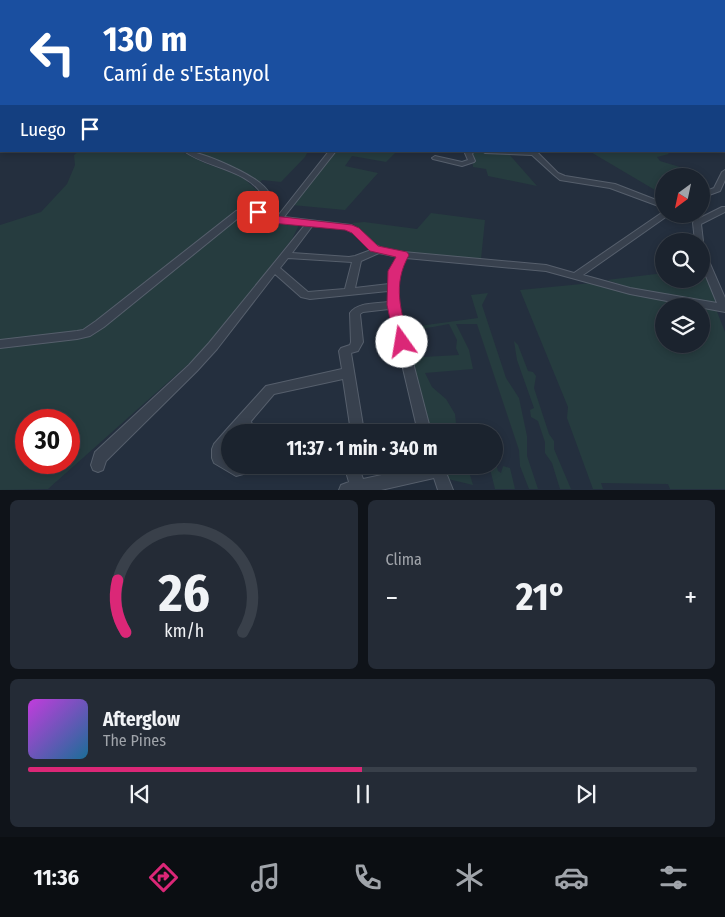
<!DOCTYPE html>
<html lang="es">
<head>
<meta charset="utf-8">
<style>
  body { margin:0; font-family:"Fira Sans Condensed",sans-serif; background:#242b36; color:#f1f3f6; height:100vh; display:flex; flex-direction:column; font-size:19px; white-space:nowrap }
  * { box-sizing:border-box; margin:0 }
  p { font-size:16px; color:#a0a4aa }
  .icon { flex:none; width:28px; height:28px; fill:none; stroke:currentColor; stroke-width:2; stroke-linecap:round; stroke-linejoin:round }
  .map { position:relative; height:490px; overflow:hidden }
  .panel { display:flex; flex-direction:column; gap:10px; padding:10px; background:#0f1319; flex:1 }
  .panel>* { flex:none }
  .banner { position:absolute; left:0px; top:0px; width:725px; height:152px; box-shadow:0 2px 8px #0003,0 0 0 1px #39404a; background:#1a4fa0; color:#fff; overflow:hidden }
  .needle { width:32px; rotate:213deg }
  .buttons { position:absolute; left:655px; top:168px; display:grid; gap:10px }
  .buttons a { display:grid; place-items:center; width:55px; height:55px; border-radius:50%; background:#1b232e; box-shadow:0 2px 8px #0003,0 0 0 1px #39404a; font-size:25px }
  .speed { position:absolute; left:15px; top:409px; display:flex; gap:10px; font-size:25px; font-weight:700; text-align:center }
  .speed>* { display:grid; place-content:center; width:65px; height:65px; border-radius:50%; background:#1b232e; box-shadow:0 2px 8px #0003,0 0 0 1px #39404a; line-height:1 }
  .speed .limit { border:8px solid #d22; background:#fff; color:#111 }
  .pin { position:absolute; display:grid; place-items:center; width:42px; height:42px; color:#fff; margin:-21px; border-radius:10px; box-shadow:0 2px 8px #0006 }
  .me { position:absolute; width:55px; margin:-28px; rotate:347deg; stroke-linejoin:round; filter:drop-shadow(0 0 4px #0008) }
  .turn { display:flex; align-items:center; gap:18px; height:105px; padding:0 20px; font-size:22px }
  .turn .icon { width:65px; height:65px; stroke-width:2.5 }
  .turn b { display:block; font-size:35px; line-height:42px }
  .then { display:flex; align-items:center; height:48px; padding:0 20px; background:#0003; gap:10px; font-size:19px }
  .big { font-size:38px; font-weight:700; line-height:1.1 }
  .panel .tile { flex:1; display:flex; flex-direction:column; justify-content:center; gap:8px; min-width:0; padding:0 18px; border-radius:8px; background:#242b36 }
  .panel .dial { align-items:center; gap:0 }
  .dial svg { height:130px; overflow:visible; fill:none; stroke:#39404a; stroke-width:7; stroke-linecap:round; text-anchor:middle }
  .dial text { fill:#f1f3f6; stroke:none }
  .song { display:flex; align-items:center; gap:15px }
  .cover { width:60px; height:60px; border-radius:8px; background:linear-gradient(135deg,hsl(290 70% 55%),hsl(200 70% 35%)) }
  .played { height:5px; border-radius:2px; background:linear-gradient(90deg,#db2777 50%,#39404a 50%) }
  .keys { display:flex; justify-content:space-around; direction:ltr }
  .heat { display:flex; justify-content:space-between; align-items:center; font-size:28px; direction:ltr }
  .panel .tiles { flex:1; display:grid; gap:10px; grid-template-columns:1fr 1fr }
  .tile:last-child { grid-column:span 2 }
  .trip { position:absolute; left:221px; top:424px; width:282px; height:50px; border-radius:25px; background:#1b232e; box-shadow:0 2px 8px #0003,0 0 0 1px #39404a; font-weight:700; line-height:50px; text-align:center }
  .tab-bar { display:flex; height:80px; justify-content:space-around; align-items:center; background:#0b0e12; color:#a0a4aa }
  .tab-bar .icon { width:35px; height:35px }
  .tab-bar .active { color:#db2777 }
  .tab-bar b { font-size:22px; color:#f1f3f6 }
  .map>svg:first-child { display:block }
  .green { fill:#263c3f; fill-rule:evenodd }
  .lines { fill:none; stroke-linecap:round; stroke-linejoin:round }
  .minor-casing { stroke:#565f6c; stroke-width:2 }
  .minor { fill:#38414e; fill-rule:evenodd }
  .route { fill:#db2777; stroke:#8e194d }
</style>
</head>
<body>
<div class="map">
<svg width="725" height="490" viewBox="0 0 725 490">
  <rect width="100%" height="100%" fill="#242f3e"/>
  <path class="green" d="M 79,151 L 180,151 L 207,164 L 241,176 L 260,193 L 249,213 L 266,221 L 299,225 L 292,239 L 203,351 L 48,489 L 0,490 L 0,225 L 41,212 L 67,184 L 75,165 L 74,155 ZM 26,420 L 69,420 L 69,462 L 26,462 Z
    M 191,151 L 308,151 L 305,157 L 281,182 L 262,180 L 259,183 L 244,172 L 213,162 Z
    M 336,151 L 397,151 L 386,162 L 352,156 L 345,166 L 378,173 L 345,210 L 292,205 Z
    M 589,151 L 666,151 L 669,154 L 657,157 L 660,161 L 683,168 L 680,174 L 684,176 L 664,176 L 664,186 L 655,190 Z
    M 472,152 L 508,153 L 537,186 L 488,176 L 486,169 L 473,167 Z
    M 431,213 L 485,220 L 481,259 L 399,252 L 377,246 L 352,223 L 364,222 L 417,229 Z
    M 701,271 L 704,271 L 717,304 L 633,289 L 607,280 L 664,273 L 664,279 L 701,279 Z
    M 592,283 L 630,294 L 699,306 L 664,306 L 664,344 L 701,344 L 701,307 L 716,309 L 725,332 L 725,489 L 670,489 L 668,484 L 601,483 L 603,489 L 593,489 L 567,418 L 568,407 L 520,290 Z
    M 488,293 L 482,305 L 506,378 L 519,398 L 527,436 L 527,456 L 538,489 L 529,489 L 520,466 L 519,450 L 477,324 L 456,324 L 469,350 L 473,369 L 425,373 L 432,387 L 446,399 L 455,414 L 457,432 L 432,432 L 418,388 L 404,328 L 478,318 L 471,295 ZM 449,324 L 457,340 L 456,348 L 459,355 L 423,357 L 412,336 L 422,329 Z
    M 514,341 L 518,345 L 528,371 L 533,372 L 536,376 L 534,388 L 549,434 L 554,441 L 554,449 L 571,489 L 560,489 L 552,463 L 545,453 L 545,442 L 538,421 L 531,417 L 530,410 L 534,408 L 517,360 Z
    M 495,460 L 498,471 L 501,473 L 503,466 L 510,468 L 515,489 L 495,489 L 489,465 L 495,465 Z
    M 443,465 L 467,465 L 473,485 L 448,479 Z"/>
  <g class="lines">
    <g class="minor-casing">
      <path id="minor" d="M 725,108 L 725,114 L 724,115 L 724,109 Z
        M 0,119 L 1,119 L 1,123 L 0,123 Z
        M 724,120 L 725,120 L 725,124 L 724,124 Z
        M 724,140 L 725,140 L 725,145 L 724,145 Z
        M 184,151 C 201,151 241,170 256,180 C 262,184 266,188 270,194 L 260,209 C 264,215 270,216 277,217 L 329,151 L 336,151 L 284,217 L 351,225 C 361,230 367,239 376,245 C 383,250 394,251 403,252 L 546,265 L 574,273 L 663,212 L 664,214 L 670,214 L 583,275 L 630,288 L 717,303 L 701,264 L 701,249 L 704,250 L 725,298 L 725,312 L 630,294 L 546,271 L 406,258 L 399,271 L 398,305 L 431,432 L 418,432 L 389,309 L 363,312 L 360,314 L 363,342 L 358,351 L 351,353 L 364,432 L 351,432 L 343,379 L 274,394 L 251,421 L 254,432 L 230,432 L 230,446 L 226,451 L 226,455 L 230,457 L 230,465 L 260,465 L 258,470 L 236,476 L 214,463 L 212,458 L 212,449 L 214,444 L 228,428 L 266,386 L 342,369 L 339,351 L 341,348 L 350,345 L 351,342 L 350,313 C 358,302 375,304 388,302 L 388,291 L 310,299 L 301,297 L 275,274 L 217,349 L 197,371 L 106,461 L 103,470 L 98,472 L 93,470 L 91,465 L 95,452 L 189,365 L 209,343 L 305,225 C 291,223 261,224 254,212 L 242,215 L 104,327 L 90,336 L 77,339 L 0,348 L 0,340 L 77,331 L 83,330 L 96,321 L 236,211 L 253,207 L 262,194 C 245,169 207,168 184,151 ZM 313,225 L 346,229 L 352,232 L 371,250 L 355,256 L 349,257 L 292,253 ZM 379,253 L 398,257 L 389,271 L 389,284 L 355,288 L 361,261 ZM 288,258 L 352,262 L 345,289 L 308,292 L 280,268 Z
        M 474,151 L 472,154 L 475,161 L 474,162 L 462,166 L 433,159 L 432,158 L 435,156 L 462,162 L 468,160 L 465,153 L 466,152 Z
        M 482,151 L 536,151 L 558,173 L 565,176 L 615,184 L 664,203 L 664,208 L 610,188 L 560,180 L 554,175 L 532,155 L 485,153 Z
        M 725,170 L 725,180 L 720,191 L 701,198 L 701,193 L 714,188 L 722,172 Z
        M 722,207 L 725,207 L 725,212 L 701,224 L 703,241 L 702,243 L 701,241 L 695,241 L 693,223 L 694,221 Z
        M 344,465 L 358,465 L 363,479 L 428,465 L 443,465 L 453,490 L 438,490 L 434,478 L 381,490 L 339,490 L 341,485 L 349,482 Z"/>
    </g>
    <use href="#minor" class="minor"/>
  </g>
  <linearGradient id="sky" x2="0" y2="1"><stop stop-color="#141a22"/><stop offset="0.53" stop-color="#3f4d63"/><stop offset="1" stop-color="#3f4d63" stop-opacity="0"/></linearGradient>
  <rect width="725" height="147" fill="url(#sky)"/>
  <path class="route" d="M 258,208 L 274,216 L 352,225 L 359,228 L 378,246 L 407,252 L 409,255 C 392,285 401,310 409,342 L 407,346 L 402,348 L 397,346 L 395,342 L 387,305 L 388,271 L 396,257 L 370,251 L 352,233 L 345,230 L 272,223 L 254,214 L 252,212 L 254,209 Z"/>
</svg>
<div class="buttons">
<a><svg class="needle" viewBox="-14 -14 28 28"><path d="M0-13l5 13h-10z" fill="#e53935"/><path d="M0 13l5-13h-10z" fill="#a0a4aa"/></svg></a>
<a><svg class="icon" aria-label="search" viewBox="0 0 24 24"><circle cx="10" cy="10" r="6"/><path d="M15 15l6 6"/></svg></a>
<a><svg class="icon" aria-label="layers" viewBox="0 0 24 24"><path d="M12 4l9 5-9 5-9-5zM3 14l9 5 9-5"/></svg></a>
</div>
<div class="speed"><div class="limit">30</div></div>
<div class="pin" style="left:258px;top:212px;background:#d93025"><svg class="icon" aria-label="arrive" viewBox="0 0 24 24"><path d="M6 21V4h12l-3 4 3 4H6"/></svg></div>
<svg class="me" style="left:402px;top:342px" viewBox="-20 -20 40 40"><circle r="19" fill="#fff"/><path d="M0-13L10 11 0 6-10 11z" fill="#db2777"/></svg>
<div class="trip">11:37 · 1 min · 340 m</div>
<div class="banner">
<div class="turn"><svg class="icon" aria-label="left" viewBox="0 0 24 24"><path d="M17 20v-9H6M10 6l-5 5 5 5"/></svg><div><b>130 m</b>Camí de s'Estanyol</div></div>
<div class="then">Luego<svg class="icon" aria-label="arrive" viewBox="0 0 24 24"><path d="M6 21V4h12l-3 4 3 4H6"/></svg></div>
</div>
</div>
<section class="panel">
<div class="tiles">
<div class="tile dial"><svg viewBox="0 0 100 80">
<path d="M14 69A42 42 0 1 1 86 69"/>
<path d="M14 69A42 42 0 0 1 9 37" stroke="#db2777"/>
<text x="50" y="56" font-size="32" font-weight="700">26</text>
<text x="50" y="72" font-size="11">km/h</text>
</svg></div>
<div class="tile"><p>Clima</p>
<div class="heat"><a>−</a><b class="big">21°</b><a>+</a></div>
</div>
<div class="tile">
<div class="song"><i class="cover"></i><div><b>Afterglow</b><p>The Pines</p></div></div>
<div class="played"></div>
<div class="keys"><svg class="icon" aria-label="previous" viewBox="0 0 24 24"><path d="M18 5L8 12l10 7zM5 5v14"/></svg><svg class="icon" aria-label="pause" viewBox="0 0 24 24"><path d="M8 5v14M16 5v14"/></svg><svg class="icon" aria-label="next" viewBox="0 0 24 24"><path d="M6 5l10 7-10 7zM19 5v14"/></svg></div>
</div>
</div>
</section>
<nav class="tab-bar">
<b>11:36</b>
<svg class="icon active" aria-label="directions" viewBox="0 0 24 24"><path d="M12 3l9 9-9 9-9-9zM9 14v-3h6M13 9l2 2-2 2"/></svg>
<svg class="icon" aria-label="music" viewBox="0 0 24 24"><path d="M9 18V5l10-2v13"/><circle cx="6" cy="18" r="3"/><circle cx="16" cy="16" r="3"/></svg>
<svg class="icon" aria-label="phone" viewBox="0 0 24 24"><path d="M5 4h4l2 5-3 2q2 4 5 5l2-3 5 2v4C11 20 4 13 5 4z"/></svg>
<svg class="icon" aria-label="climate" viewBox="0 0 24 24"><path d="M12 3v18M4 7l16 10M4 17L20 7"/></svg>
<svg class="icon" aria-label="car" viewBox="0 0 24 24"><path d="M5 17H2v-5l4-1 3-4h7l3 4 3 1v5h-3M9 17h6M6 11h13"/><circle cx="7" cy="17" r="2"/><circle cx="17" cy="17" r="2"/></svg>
<svg class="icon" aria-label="filters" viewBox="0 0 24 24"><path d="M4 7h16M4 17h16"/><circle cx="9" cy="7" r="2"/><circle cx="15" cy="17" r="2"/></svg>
</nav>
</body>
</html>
